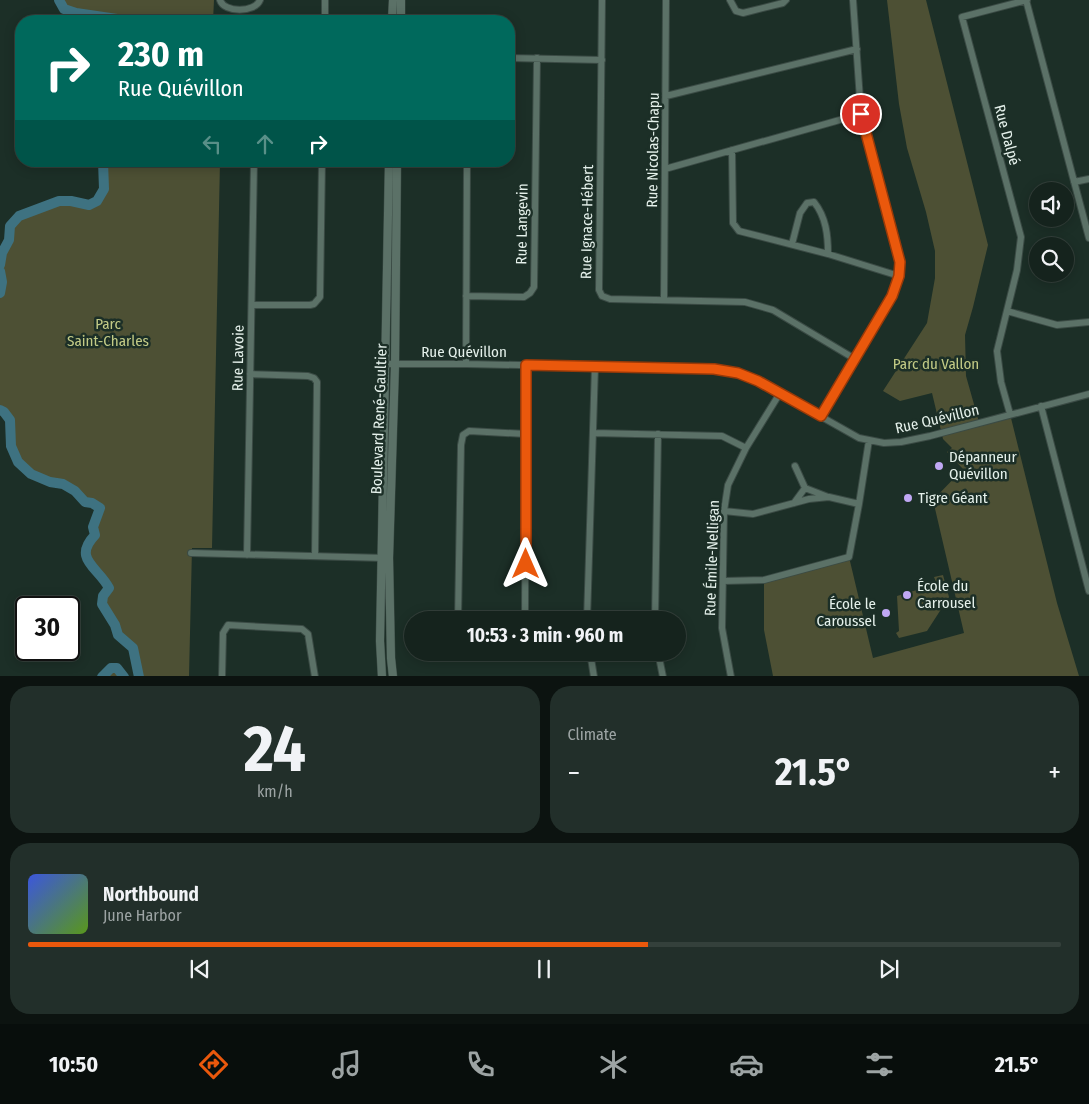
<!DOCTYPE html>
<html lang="en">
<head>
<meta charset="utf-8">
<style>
  body { margin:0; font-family:"Fira Sans Condensed",sans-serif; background:#222f2a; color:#f1f3f6; height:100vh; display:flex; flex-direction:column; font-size:19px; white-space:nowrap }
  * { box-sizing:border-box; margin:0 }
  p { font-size:16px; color:#9da4a4 }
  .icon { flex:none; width:28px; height:28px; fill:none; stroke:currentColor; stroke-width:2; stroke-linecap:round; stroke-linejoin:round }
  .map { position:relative; height:676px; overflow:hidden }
  .details { display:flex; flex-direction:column; gap:10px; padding:10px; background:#0c1310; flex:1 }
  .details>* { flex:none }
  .hud { position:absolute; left:15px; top:15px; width:500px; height:152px; border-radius:20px; box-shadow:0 2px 12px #0003,0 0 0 1px #34403b; background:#00695c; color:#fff; overflow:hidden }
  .tools { position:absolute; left:1029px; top:182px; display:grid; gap:10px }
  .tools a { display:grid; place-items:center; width:45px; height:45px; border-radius:50%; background:#15231d; box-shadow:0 2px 12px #0003,0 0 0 1px #34403b; font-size:25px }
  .speed { position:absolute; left:15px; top:596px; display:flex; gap:10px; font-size:25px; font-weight:700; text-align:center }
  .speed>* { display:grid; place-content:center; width:65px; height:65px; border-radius:50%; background:#15231d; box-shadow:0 2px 12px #0003,0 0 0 1px #34403b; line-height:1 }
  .speed .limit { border:2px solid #111; border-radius:8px; background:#fff; color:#111 }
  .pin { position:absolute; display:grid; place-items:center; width:42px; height:42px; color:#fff; margin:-21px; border:2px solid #fff; border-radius:50%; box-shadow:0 1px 5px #0007 }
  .me { position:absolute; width:55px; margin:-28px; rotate:0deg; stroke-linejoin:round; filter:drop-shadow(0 0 4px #0008) }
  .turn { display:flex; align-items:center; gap:18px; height:105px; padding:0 20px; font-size:22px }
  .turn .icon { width:65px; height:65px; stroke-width:2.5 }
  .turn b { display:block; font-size:35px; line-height:42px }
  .lanes { display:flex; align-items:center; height:48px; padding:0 20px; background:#0003; justify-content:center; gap:25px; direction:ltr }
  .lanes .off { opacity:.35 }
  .big { font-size:38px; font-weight:700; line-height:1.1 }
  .details .card { flex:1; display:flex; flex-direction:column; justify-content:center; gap:8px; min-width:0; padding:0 18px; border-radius:20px; background:#222f2a }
  .details .dial { align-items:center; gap:0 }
  .dial b { font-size:65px; line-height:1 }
  .song { display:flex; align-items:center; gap:15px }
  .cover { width:60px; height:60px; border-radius:8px; background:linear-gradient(135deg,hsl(230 70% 55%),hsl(90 70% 35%)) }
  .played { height:5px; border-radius:2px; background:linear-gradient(90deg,#ea580c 60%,#34403b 60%) }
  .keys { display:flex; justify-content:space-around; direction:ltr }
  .heat { display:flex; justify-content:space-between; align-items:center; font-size:28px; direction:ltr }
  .details .tiles { flex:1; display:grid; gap:10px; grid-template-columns:1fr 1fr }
  .card:last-child { grid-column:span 2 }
  .trip { position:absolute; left:404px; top:611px; width:282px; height:50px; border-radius:25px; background:#15231d; box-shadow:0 2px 12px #0003,0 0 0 1px #34403b; font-weight:700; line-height:50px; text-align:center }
  .tabs { display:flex; height:80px; justify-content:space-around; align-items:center; background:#080e0c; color:#9da4a4 }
  .tabs .icon { width:35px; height:35px }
  .tabs .selected { color:#ea580c }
  .tabs b { font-size:22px; color:#f1f3f6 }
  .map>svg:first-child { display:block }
  .green { fill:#4d5034 }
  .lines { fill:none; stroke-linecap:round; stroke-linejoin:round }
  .river { stroke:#3e7281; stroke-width:10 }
  .minor-casing { stroke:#3b4b45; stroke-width:8 }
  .tertiary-casing { stroke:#3b4b45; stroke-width:9 }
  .minor { stroke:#5b7167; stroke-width:6 }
  .tertiary { stroke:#5b7167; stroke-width:8 }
  .route-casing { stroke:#983908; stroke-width:12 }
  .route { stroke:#ea580c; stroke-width:9 }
  .poi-dot { fill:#c0a8f4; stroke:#1c2f27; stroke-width:2 }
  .labels { text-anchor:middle; stroke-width:5; stroke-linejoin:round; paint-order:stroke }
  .street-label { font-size:15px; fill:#e5f1eb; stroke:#1c2f27 }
  .park-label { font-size:15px; fill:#c3cb86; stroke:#1c2f27 }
  .poi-label { font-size:15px; fill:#e5f1eb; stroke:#1c2f27; text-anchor:start }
</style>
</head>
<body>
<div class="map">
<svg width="1089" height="677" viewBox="0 0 1089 677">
  <rect width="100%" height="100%" fill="#1c2f27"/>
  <path class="green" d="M 59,0 L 214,0 L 213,21 L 122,21 L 117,19 L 76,13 L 64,9 Z
    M 887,0 L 926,0 L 988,245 L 973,307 L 965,335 L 966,376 L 979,422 L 1010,414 L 1057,603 L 1079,676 L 773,676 L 764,630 L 764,580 L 849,557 L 873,658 L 964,633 L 933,500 L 963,469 L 947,452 L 952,448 L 943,439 L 932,393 L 900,401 L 883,391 L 927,323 L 935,278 L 935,251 L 926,212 L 907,148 L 899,104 Z
    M 103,161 L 220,161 L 212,548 L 192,548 L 189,676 L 139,676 L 133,648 L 118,635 L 115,625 L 102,604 L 103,596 L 109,588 C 98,567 72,559 95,535 L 93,527 L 99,508 L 92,503 L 85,502 L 75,491 L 63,484 L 50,482 L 31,474 L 18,462 L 11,446 L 10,420 L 4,412 L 0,410 L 0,293 C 2,280 0,267 2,254 C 3,249 7,245 9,240 C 10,235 9,229 11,225 C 19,212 56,200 71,201 C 76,202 84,206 90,205 C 108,202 105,174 103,161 Z
    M 943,575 L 949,597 L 927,631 L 899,638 L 896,633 L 899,631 L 897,596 L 930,586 L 930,584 L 936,582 L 934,577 Z
    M 111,668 L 117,668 L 124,676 L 102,676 Z"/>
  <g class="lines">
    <path class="river" d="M 59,0 L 64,9 L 76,13 L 117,19 L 122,21
      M 0,265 L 2,253 L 9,240 L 10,226 L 19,216 L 59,201 L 71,201 L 89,205 L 97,201 L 104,189 L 103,161
      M 0,271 L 2,282 L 0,293
      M 0,410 L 4,412 L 10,420 L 11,446 L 18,462 L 31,474 L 50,482 L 63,484 L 75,491 L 85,502 L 92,503 L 100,508 L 93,527 L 95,535 C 72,559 98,567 109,588 L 103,596 L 102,604 L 115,625 L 118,635 L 133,648 L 139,677
      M 102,677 L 111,668 L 117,668 L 124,677"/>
    <g class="minor-casing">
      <path id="minor" d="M 220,0 C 224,13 255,13 260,0
        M 602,0 L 599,290 L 602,296 L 610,299 L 745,302 L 773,310 L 855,359
        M 730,0 L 736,11 L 743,13 L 783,3 L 786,0
        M 1026,0 L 1089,238
        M 392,19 L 432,21
        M 325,21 L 325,0
        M 509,58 L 602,60
        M 666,96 L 857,49
        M 732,150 L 733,223 L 739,231 L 828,254 L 899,276
        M 665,169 L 861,114
        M 1074,182 L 1089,179
        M 792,244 L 800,213 L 807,203 L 814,202 C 826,217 828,235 828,254
        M 466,296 L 524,297 L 530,293 L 534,287 L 537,58
        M 664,300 L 666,0
        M 252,305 L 310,305 L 314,304 L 320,297 L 322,161
        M 1007,311 L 1057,325 L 1089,322
        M 386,364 L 466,364 L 714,369 L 738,373 L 758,381 L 859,438 L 884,443 L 901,442 L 930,436 L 1089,394
        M 466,364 L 467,161
        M 250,374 L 308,376 L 314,378 L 317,382 L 315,556
        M 1041,406 L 1089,591
        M 1010,414 L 1001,382 L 997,351 L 1017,270 L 1021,237 L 962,17 L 1027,0
        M 821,416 L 892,296 L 899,276 L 900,261 L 861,114 L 853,0
        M 593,433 L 722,436 L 746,448
        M 795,466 L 805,488
        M 794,503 L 805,488 L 828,497
        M 724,511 L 753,514 L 809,499 L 829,497 L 859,504
        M 191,553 L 385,558
        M 247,555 L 254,161
        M 723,581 L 764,580 L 849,557 L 859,504 L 869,440
        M 458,620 L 461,445 L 463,435 L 469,431 L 526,434
        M 525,620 L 526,365
        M 587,620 L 595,366
        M 655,620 L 658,434
        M 590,652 L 594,677
        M 658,652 L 663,677
        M 222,677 L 223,633 L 228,625 L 302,629 L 308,634 L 315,677
        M 731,677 L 722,628 L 724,511 L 728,485 L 746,448 L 780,393"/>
    </g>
    <g class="tertiary-casing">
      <path id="tertiary" d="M 401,0 L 401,21
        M 392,21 L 393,0
        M 382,677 L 380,641 L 389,161
        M 393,677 L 391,658 L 389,558 L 395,365 L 397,161"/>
    </g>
    <use href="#minor" class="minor"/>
    <use href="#tertiary" class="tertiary"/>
  </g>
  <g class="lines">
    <g class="route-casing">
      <path id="route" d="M 526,564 L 526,365 L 714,369 L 738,373 L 758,381 L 821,416 L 892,296 L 899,276 L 900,262 L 861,114"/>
    </g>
    <use href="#route" class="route"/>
  </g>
  <g class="poi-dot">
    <circle cx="939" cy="466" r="5"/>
    <circle cx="908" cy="498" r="5"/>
    <circle cx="907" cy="595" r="5"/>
    <circle cx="886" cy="613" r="5"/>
  </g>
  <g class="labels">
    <g class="street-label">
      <text transform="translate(1007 135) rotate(75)" y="5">Rue Dalpé</text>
      <text transform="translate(653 150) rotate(-89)" y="5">Rue Nicolas-Chapu</text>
      <text transform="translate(587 222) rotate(-89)" y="5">Rue Ignace-Hébert</text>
      <text transform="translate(522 224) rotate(-89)" y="5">Rue Langevin</text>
      <text x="464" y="357">Rue Quévillon</text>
      <text transform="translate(238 358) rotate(-89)" y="5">Rue Lavoie</text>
      <text transform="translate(379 419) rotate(-88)" y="5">Boulevard René-Gaultier</text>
      <text transform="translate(937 419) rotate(-13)" y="5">Rue Quévillon</text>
      <text transform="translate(712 558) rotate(-88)" y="5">Rue Émile-Nelligan</text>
    </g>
    <g class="park-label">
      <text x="108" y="329">Parc<tspan x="108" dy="17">Saint-Charles</tspan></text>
      <text x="936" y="369">Parc du Vallon</text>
    </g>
    <g class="poi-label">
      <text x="949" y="462">Dépanneur<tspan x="949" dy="17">Quévillon</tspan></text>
      <text x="918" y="503">Tigre Géant</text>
      <text x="917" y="591">École du<tspan x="917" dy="17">Carrousel</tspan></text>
      <text x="876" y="609" text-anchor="end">École le<tspan x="876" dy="17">Caroussel</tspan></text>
    </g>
  </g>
</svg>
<div class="tools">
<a><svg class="icon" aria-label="sound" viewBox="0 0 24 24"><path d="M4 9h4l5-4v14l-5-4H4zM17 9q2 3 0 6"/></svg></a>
<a><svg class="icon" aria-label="search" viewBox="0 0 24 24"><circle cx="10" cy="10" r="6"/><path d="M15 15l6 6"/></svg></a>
</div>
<div class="speed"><div class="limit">30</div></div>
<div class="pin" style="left:861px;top:114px;background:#d93025"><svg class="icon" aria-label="arrive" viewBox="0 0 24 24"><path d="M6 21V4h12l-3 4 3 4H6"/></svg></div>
<svg class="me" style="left:526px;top:564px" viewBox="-20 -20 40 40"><path d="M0-17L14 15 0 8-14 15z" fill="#ea580c" stroke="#fff" stroke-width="4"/></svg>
<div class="trip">10:53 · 3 min · 960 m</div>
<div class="hud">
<div class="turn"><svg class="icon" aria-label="right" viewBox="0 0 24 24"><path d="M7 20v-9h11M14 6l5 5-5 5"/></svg><div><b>230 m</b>Rue Quévillon</div></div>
<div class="lanes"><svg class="icon off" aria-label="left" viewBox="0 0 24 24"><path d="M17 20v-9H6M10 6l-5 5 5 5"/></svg><svg class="icon off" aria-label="ahead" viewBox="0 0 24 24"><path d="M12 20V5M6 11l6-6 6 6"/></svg><svg class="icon" aria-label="right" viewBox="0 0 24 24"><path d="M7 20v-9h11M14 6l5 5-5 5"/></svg></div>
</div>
</div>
<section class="details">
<div class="tiles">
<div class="card dial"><b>24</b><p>km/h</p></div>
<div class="card"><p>Climate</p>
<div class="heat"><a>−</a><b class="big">21.5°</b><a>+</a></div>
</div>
<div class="card">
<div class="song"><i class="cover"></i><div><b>Northbound</b><p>June Harbor</p></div></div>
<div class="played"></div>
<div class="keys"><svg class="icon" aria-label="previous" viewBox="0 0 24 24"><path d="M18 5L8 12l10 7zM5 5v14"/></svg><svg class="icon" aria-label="pause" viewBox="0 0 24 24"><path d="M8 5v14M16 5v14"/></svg><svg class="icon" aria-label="next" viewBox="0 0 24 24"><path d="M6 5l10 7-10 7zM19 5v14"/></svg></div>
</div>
</div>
</section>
<nav class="tabs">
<b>10:50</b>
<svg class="icon selected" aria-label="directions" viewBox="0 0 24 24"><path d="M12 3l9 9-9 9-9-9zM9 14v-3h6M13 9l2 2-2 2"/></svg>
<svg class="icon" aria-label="music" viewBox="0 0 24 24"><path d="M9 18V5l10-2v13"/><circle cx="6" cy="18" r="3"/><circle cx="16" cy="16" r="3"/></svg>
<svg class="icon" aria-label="phone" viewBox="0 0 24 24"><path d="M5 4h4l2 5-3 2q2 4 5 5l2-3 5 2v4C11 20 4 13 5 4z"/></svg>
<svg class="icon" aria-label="climate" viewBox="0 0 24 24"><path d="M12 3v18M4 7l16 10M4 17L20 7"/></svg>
<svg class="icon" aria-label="car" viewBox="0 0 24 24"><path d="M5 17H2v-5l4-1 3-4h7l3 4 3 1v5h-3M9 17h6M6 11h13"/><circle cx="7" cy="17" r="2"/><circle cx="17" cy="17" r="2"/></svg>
<svg class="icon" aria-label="filters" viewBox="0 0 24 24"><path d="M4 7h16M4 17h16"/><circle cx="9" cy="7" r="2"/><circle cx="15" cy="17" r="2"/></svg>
<b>21.5°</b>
</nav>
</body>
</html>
